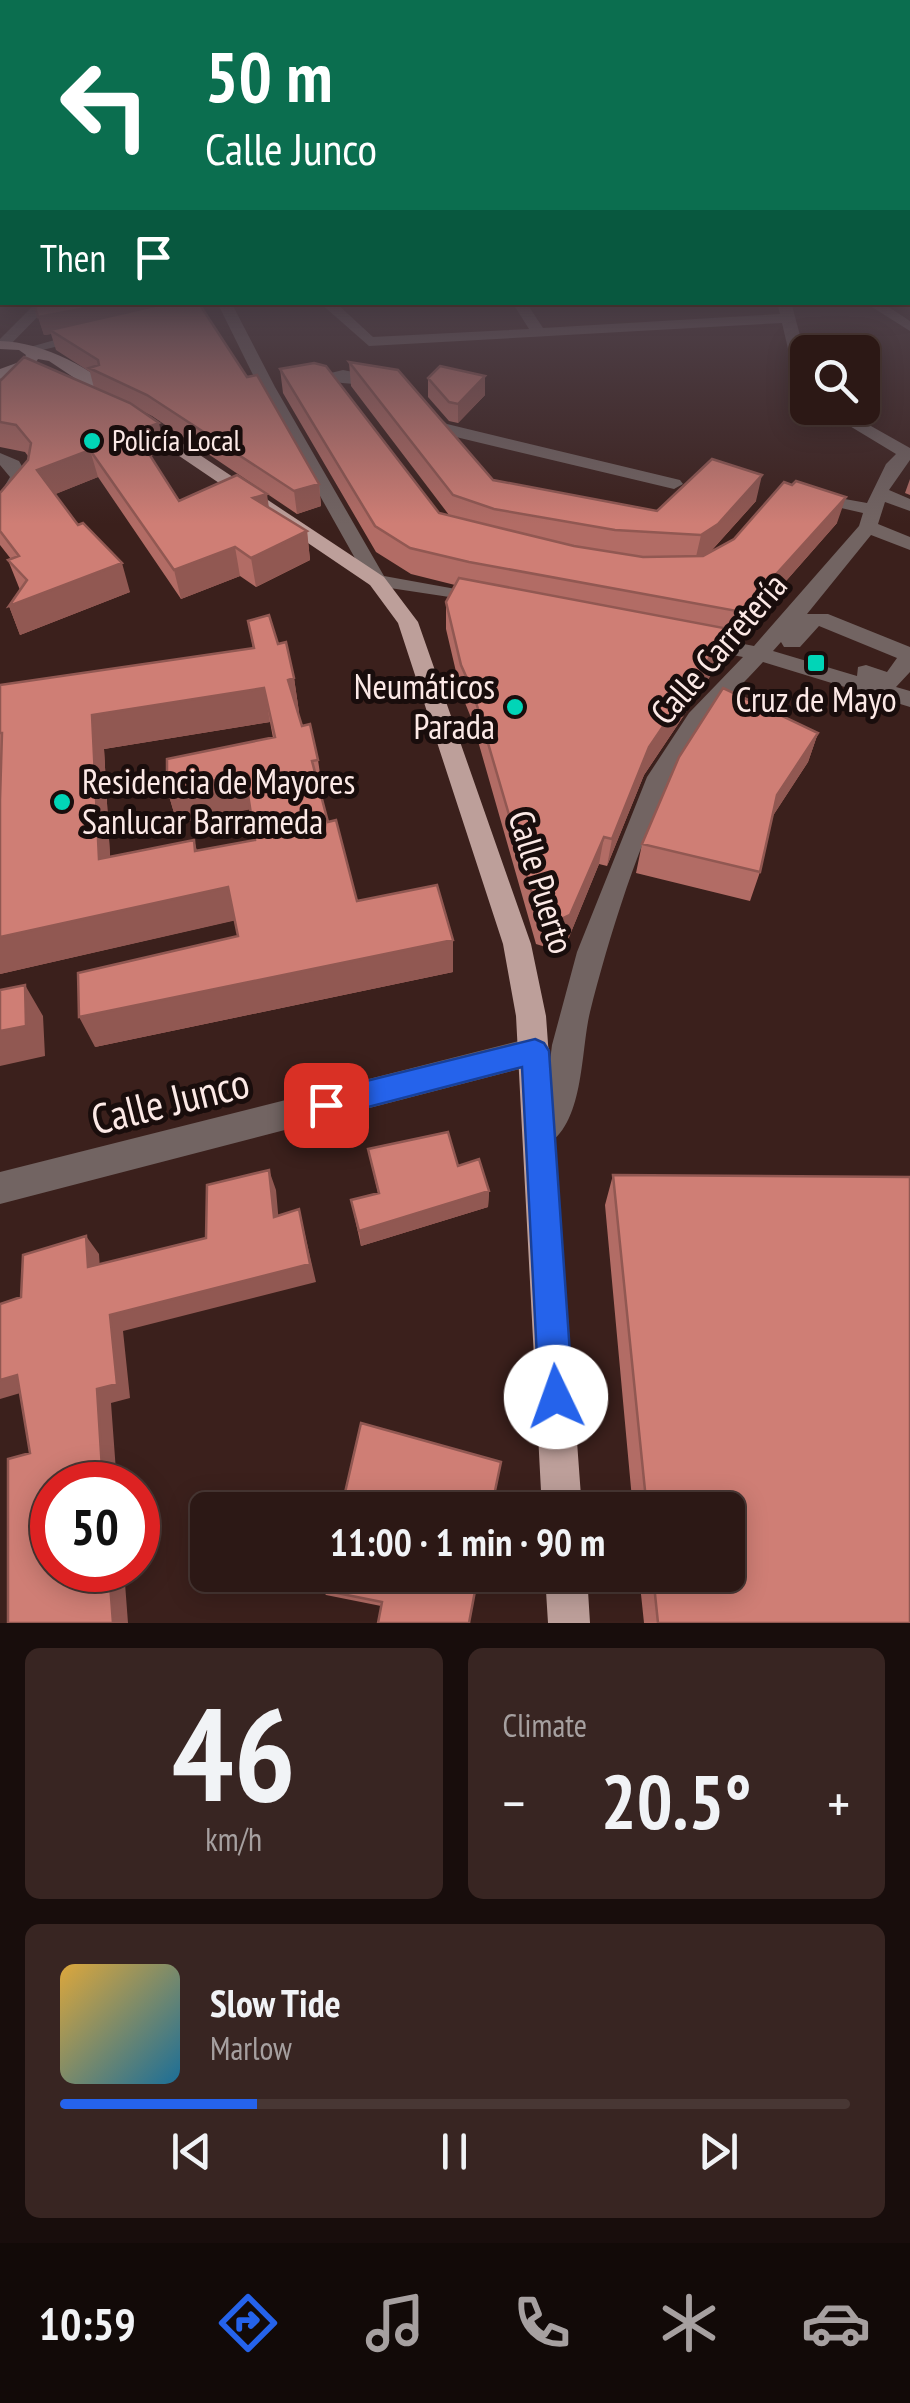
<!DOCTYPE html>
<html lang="en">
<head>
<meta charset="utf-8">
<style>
  body { margin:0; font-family:"PT Sans Narrow",sans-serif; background:#382522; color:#f1f3f6; height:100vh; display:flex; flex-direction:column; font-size:38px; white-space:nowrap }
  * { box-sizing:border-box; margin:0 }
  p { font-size:32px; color:#a6a0a0 }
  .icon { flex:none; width:55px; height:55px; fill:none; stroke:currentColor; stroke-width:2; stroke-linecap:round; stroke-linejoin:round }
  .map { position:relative; height:1623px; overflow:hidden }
  .drawer { display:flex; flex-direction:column; gap:25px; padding:25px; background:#180d0c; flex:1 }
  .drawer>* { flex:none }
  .banner { position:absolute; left:0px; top:0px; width:910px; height:305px; box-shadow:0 5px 25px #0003,0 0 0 2px #483734; background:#0b6e4f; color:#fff; overflow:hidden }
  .controls { position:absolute; left:790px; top:335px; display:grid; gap:20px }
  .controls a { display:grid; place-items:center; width:90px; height:90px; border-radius:15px; background:#2c1815; box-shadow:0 5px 25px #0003,0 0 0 2px #483734; font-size:50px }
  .speed { position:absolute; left:30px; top:1462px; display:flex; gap:20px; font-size:50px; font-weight:700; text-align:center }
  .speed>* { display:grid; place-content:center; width:130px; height:130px; border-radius:50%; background:#2c1815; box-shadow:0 5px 25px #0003,0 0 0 2px #483734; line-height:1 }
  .speed .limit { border:15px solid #d22; background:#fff; color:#111 }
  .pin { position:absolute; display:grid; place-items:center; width:85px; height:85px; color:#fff; margin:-42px; border-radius:20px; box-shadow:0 5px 15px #0006 }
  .me { position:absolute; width:110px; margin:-55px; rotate:357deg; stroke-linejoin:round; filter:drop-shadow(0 0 8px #0008) }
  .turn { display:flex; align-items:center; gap:35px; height:210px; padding:0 40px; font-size:45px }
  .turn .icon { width:130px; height:130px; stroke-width:2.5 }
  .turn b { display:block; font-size:70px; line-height:85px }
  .then { display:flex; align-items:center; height:95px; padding:0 40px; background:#0003; gap:20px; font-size:38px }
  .big { font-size:75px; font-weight:700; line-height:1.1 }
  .drawer .tile { flex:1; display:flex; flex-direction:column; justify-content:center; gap:15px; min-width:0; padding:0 35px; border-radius:15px; background:#382522 }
  .drawer .dial { align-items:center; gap:0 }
  .dial b { font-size:130px; line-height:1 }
  .song { display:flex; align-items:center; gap:30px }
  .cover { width:120px; height:120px; border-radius:15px; background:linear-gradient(135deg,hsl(40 70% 55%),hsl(200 70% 35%)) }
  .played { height:10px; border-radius:5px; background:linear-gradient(90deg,#2563eb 25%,#483734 25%) }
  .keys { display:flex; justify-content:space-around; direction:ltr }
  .heat { display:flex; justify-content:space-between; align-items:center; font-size:55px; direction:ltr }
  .drawer .tiles { flex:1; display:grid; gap:25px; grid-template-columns:1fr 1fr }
  .tile:last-child { grid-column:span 2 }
  .trip { position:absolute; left:190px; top:1492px; width:555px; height:100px; border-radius:15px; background:#2c1815; box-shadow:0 5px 25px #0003,0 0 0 2px #483734; font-weight:700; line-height:100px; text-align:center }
  .menu { display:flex; height:160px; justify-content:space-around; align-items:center; background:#120a08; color:#a6a0a0 }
  .menu .icon { width:70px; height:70px }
  .menu .active { color:#2563eb }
  .menu b { font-size:45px; color:#f1f3f6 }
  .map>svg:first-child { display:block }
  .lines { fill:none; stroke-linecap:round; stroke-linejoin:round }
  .minor { fill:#726462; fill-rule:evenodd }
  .major { fill:#bd9f9a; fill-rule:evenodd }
  .wall { fill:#b26c65; fill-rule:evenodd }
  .shaded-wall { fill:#915852 }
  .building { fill:#cf7e75; stroke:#915852; stroke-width:2.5; fill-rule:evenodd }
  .route { fill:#2563eb; stroke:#184099; stroke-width:2.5 }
  .poi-dot { fill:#01d5b7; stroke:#190d0c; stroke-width:4 }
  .labels { text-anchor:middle; stroke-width:10; stroke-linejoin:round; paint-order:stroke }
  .far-poi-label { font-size:30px; fill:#fce9e6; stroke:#190d0c; text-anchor:start }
  .street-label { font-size:35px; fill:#fce9e6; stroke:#190d0c }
  .poi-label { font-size:35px; fill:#fce9e6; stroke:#190d0c; text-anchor:end }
  .near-street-label { font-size:42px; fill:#fce9e6; stroke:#190d0c }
</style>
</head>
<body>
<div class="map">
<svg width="910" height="1623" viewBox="0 0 910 1623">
  <rect width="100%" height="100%" fill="#3b201c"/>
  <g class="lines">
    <path class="minor" d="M 37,302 L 52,302 L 7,348 L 0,349 L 0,339 Z
      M 217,302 L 231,302 L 275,387 L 384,576 L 489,595 L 489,603 L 370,585 L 259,387 Z
      M 319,302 L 335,302 L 373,337 L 529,329 L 512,302 L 526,302 L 543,328 L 780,314 L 777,302 L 791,302 L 808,365 L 808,383 L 792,366 L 782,323 L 369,346 Z
      M 864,302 L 881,302 L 910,321 L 910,331 Z
      M 83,332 L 88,333 L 88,339 L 30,353 L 23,349 Z
      M 343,370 L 388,379 L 390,382 L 382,387 C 367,384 316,382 310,378 Z
      M 426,405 L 447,424 L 680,480 L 683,484 L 674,489 L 435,432 L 418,410 Z
      M 820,408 L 839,408 L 910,448 L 910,460 L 889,490 L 910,499 L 910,511 L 885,502 L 878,524 L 910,537 L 910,550 L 871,535 L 807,614 L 828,614 L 910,647 L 910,672 L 896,687 L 910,691 L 910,707 L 763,662 C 744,683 723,702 706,724 C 653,790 611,929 590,1012 C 580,1053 585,1131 540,1148 L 529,1144 L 524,1133 L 546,1093 L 552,1045 L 577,952 L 647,777 L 689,713 L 743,657 L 685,646 L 682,641 L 693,634 L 754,646 L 859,526 L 863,513 L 806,500 L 806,492 L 867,503 L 886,464 L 896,454 ZM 819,626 L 897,658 L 887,672 L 866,665 L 858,667 L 857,676 L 773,651 L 781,642 L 784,647 L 800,647 Z
      M 0,453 L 19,461 L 28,477 L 21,494 L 0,509 L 0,494 L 10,477 L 0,465 Z
      M 535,1037 L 546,1041 L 550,1051 L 546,1061 L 535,1065 L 0,1204 L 0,1172 Z"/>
    <path class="major" d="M 0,341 C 44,342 94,369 126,400 L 112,403 L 49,361 L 38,359 L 33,367 L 0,379 L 0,369 L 22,361 L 26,355 L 19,350 L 0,349 Z
      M 129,416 L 141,416 L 384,577 L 418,622 L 531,944 L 546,1016 L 582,1510 L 542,1510 L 516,1016 L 503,944 L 398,623 L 370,585 L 129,422 Z
      M 545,1575 L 587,1575 L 590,1623 L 548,1623 Z"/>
  </g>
  <path class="wall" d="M 36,310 L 319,484 L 321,506 L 297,514 L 152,416 L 140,410 L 165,450 L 150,456 L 179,501 L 269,508 L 307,531 L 310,560 L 256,587 L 240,576 L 181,599 L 98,477 L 55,494 L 130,592 L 20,635 L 9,606 L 20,590 L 8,560 L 11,559 L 0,545 L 0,493 L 28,460 L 28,456 L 25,452 L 0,447 L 0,381 L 94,388 L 90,372 L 56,350 L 51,334 L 44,335 Z
    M 349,362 L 493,480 L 657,511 L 756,501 L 712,550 L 837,523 L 735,639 L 727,637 L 723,657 L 644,775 L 607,866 L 599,864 L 567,942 L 552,949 L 536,944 L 472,720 L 461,693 L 446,629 L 446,602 L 455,585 L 411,574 L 376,552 L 283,393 L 280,369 L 439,513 L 449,515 L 351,386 Z
    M 428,378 L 485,395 L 458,423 L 449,421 L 428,397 Z
    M 910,479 L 910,495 L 905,493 Z
    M 248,621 L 278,644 L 294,678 L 299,712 L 298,713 L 302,726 L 318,760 L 323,794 L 321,795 L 328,822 L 357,901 L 453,972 L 95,1047 L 238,936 L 235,920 L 0,974 L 0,685 L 253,648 ZM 270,722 L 273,738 L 167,789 L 177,823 L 250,809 L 255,840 L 197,851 L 194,840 L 110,857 L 104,749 Z
    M 818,733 L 808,762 L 772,817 L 760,872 L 750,901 L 636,873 L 642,844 Z
    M 368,1149 L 458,1166 L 489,1191 L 488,1207 L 361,1246 L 351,1200 L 378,1193 Z
    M 613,1175 L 910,1623 L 644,1623 L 639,1575 L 728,1575 L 728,1510 L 633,1510 L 605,1205 Z
    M 479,1575 L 381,1606 L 326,1595 L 322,1590 Z"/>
  <path class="shaded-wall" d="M 117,302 L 189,302 L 50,330 L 51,334 L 44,335 L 38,317 Z
    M 485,376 L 485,395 L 458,423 L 458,404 Z
    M 159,423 L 165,450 L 141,460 L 135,432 Z
    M 90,450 L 98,477 L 46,498 L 37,470 Z
    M 762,475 L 756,501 L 712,550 L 695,561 L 701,535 Z
    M 319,484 L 321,506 L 297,514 L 294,491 Z
    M 267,494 L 271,522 L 253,498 Z
    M 846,497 L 837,523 L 735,639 L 742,612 Z
    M 307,531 L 310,560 L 256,587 L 251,558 Z
    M 235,547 L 240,576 L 181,599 L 174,570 Z
    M 122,563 L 130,592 L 20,635 L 9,606 Z
    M 729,629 L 723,657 L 644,775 L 607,866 L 612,839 L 649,747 Z
    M 294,678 L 299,712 L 294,715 L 288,680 Z
    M 264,688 L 270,722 L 104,749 L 112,893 L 99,859 L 92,715 Z
    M 818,733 L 808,762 L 767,825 L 777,795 Z
    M 245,775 L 252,809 L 177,823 L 167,789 Z
    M 604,837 L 599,864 L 567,942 L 552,949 L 555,922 Z
    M 228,887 L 237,920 L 0,974 L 0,937 Z
    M 453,940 L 453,972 L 95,1047 L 79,1017 Z
    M 25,985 L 43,1016 L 45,1056 L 0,1066 L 0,1031 Z
    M 269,1170 L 276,1190 L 280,1235 L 274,1217 Z
    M 489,1191 L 488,1207 L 361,1246 L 359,1231 Z
    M 299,1209 L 316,1282 L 123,1331 L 130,1398 L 111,1403 L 117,1485 L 103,1485 L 97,1389 L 110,1315 Z
    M 86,1236 L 99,1254 L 101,1285 L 88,1267 Z
    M 17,1375 L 34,1389 L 0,1399 L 0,1380 Z
    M 109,1570 L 124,1570 L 128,1623 L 113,1623 Z"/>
  <path class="building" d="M 36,302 L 117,302 L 38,317 L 36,310 Z
    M 172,302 L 198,302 L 247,377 L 257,375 L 319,484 L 294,491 L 147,395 L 89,368 L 99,365 L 98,360 L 50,330 Z
    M 24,357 L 130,403 L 159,423 L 135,432 L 179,501 L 237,475 L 267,494 L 253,498 L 307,531 L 251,558 L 235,547 L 174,570 L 90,450 L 37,470 L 78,525 L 83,523 L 122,563 L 9,606 L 27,580 L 8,560 L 19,556 L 0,531 L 0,493 L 28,460 L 31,443 L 16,425 L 0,422 L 0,381 Z
    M 349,362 L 398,370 L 493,480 L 657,511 L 712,459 L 762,475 L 718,524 L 701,535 L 615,530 L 494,509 L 453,495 Z
    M 314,363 L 326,366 L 439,513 L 574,546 L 643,557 L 703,556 L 734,539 L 784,482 L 792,485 L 796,481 L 846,497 L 742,612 L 469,562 L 410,548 L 375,526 L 280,369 Z
    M 440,366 L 485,376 L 458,404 L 449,402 L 428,378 Z
    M 459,578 L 729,629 L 649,747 L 612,839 L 604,837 L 570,915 L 555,922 L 539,917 L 473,692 L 461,665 L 446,602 Z
    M 269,615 L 278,644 L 286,642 L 294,678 L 288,680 L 302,726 L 310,724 L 318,760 L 312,761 L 328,822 L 336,820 L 357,901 L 437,885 L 453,940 L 79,1017 L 78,973 L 238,936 L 228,887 L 0,937 L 0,800 L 2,733 L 0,733 L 0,685 L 254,648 L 248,621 ZM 264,688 L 275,737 L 167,759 L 167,789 L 245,775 L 255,840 L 195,851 L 194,840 L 99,859 L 92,715 Z
    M 723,688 L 818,733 L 777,795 L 760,872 L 642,844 L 679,757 Z
    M 25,985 L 26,1026 L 0,1031 L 0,990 Z
    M 448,1132 L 458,1166 L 479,1159 L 489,1191 L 359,1231 L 351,1200 L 379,1193 L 368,1149 Z
    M 269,1170 L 274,1217 L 299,1209 L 310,1264 L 110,1315 L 117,1384 L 97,1389 L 103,1485 L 52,1485 L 52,1570 L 109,1570 L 113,1623 L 8,1623 L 8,1459 L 30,1453 L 17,1375 L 0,1380 L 0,1304 L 21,1297 L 23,1255 L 86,1236 L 88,1267 L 206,1238 L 207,1185 Z
    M 613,1175 L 910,1177 L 910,1623 L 658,1623 L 653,1575 L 728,1575 L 728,1510 L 647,1510 Z
    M 361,1423 L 501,1462 L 491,1510 L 341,1510 Z
    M 325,1575 L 478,1575 L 469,1623 L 378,1623 L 382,1602 L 322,1590 Z"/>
  <linearGradient id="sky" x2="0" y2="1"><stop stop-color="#20120f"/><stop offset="0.57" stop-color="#4f424b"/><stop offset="1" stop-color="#4f424b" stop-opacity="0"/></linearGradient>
  <rect width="910" height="524" fill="url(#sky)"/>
  <path class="route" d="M 535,1039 L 544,1043 L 549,1051 L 573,1397 L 568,1409 L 556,1414 L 544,1409 L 539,1397 L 522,1067 L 326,1118 L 316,1114 L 312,1105 L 316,1095 L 326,1091 Z"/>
  <g class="poi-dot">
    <circle cx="92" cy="441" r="10"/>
    <rect x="806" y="653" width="20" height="20" rx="5"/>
    <circle cx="515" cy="707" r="10"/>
    <circle cx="62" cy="802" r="10"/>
  </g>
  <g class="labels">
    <g class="far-poi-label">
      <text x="112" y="451">Policía Local</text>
    </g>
    <g class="street-label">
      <text transform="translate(719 649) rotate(-49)" y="12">Calle Carretería</text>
      <text transform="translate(541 882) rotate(73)" y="12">Calle Puerto</text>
    </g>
    <g class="poi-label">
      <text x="495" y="699">Neumáticos<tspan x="495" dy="40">Parada</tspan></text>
      <text x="816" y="712" text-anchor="middle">Cruz de Mayo</text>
      <text x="82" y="794" text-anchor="start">Residencia de Mayores<tspan x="82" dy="40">Sanlucar Barrameda</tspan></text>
    </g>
    <g class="near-street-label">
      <text transform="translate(170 1101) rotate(-14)" y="15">Calle Junco</text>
    </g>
  </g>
</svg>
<div class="controls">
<a><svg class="icon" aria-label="search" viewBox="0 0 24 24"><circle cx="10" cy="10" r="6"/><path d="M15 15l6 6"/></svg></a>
</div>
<div class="speed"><div class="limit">50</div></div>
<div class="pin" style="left:326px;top:1105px;background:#d93025"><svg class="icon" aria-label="arrive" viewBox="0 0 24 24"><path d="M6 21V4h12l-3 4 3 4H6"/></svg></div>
<svg class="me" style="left:556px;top:1397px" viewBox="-20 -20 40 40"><circle r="19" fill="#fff"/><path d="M0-13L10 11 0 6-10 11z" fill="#2563eb"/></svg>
<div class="trip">11:00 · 1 min · 90 m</div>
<div class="banner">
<div class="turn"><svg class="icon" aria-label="left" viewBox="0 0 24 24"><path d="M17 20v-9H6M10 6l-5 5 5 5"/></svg><div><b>50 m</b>Calle Junco</div></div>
<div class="then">Then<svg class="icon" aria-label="arrive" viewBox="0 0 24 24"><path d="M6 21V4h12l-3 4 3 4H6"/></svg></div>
</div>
</div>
<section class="drawer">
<div class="tiles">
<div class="tile dial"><b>46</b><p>km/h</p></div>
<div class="tile"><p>Climate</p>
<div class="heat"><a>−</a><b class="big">20.5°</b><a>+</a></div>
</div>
<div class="tile">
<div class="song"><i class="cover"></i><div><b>Slow Tide</b><p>Marlow</p></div></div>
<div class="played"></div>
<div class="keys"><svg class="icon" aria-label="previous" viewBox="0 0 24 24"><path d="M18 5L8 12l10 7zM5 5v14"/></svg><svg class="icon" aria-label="pause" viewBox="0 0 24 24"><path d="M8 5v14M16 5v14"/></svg><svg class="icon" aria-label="next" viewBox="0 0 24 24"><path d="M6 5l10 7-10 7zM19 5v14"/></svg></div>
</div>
</div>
</section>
<nav class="menu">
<b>10:59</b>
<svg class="icon active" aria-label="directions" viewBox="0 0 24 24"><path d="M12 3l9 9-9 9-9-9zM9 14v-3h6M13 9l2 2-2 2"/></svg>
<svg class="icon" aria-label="music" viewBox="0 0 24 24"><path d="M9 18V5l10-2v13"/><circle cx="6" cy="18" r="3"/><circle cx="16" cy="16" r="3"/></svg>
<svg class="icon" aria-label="phone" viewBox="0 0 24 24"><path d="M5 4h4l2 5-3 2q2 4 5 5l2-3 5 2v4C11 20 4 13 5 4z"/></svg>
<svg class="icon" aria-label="climate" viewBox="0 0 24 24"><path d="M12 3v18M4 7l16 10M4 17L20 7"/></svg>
<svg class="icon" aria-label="car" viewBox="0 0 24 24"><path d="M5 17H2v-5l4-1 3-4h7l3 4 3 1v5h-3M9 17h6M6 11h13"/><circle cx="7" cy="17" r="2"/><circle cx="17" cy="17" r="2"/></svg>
</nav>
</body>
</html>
